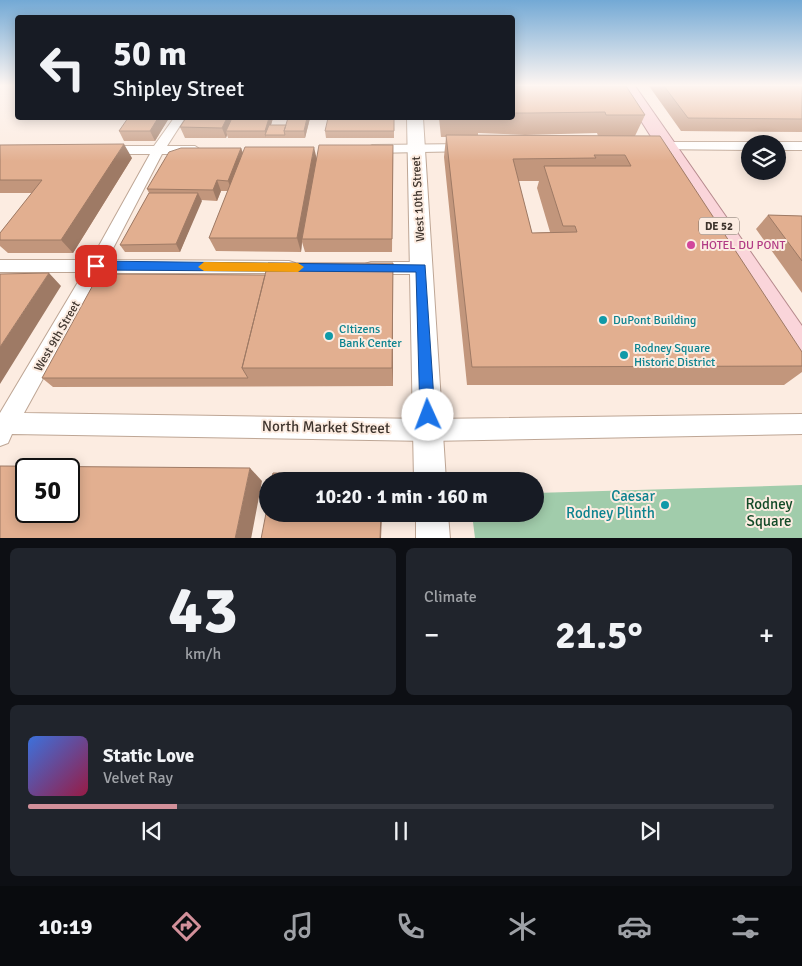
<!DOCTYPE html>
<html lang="en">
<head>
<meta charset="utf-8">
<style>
  body { margin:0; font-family:Signika,sans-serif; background:#20242c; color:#f1f3f6; height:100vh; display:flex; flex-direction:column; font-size:19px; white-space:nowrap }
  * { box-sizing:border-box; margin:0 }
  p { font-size:16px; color:#9ea1a6 }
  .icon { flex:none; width:28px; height:28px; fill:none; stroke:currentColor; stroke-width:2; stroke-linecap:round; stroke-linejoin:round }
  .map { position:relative; height:538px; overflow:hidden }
  .side { display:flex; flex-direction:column; gap:10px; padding:10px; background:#0d0f14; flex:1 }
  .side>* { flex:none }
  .top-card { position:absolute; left:15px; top:15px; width:500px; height:105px; border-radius:5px; box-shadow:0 2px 12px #0003; background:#171b24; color:#f1f3f6; overflow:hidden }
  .fabs { position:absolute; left:741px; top:135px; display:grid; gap:10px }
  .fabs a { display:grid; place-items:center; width:45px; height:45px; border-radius:50%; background:#171b24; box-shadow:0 2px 12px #0003; font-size:25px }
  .speed { position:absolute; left:15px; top:458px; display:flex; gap:10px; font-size:25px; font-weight:700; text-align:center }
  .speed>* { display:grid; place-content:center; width:65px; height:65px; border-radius:50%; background:#171b24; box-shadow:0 2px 12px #0003; line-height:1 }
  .speed .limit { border:2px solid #111; border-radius:8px; background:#fff; color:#111 }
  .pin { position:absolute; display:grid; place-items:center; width:42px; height:42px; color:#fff; margin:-21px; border-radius:10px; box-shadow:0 2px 8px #0006 }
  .me { position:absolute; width:55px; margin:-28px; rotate:358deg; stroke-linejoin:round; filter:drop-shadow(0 0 4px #0008) }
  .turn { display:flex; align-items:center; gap:18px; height:105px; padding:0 15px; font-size:22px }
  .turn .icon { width:65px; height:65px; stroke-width:2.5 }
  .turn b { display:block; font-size:35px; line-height:42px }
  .big { font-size:38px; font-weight:700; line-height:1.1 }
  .side .widget { flex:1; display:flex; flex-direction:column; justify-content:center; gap:8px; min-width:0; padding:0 18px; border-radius:8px; background:#20242c }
  .side .dial { align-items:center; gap:0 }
  .dial b { font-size:65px; line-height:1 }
  .song { display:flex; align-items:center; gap:15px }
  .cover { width:60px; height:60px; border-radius:8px; background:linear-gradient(135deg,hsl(220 70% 55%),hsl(340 70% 35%)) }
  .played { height:5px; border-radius:2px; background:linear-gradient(90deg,#d2909a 20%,#363941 20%) }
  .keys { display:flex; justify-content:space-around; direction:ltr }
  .heat { display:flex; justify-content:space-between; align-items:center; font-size:28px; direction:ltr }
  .side .tiles { flex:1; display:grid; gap:10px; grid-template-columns:1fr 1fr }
  .widget:last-child { grid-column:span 2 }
  .trip { position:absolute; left:259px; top:472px; width:285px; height:50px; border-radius:25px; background:#171b24; box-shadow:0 2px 12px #0003; font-weight:700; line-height:50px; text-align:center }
  .tab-bar { display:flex; height:80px; justify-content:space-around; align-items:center; background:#090b0e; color:#9ea1a6 }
  .tab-bar .icon { width:35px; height:35px }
  .tab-bar .current { color:#d2909a }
  .tab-bar b { font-size:22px; color:#f1f3f6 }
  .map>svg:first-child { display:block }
  .green { fill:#a1ccab }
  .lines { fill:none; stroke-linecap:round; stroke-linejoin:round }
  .minor-casing { stroke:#bea695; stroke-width:2 }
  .secondary-casing { stroke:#bea695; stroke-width:2 }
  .primary-casing { stroke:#b68a8d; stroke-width:2 }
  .minor { fill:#fff; fill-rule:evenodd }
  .secondary { fill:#fff; fill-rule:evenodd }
  .primary { fill:#fad5da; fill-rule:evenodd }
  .wall { fill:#c2967c; fill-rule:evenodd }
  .shaded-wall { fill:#9e7a65 }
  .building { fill:#e2af90; stroke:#9e7a65; fill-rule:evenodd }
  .route { fill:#1a73e8; stroke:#114b97 }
  .slow { fill:#f59e0b }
  .hotel-dot { fill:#d1479c; stroke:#fcece1; stroke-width:2 }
  .culture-dot { fill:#0f9aa8; stroke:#fcece1; stroke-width:2 }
  .labels { text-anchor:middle; stroke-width:4; stroke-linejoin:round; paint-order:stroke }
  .shield { fill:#fcece1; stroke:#776b63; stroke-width:1 }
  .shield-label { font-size:11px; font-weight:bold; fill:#3e342d }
  .street-label { font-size:12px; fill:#3e342d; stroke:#fcece1 }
  .hotel-label { font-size:12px; fill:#b23c85; stroke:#fcece1; text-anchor:start }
  .culture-label { font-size:12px; fill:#0d838f; stroke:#fcece1; text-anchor:start }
  .near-street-label { font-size:15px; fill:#3e342d; stroke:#fcece1 }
  .near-culture-label { font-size:15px; fill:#0d838f; stroke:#fcece1; text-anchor:end }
  .near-park-label { font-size:15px; fill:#124a27; stroke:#fcece1 }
</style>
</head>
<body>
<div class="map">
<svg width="802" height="539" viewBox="0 0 802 539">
  <rect width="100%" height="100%" fill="#fcece1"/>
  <path class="green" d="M 802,485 L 802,538 L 475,538 L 472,514 L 535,514 L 535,493 Z"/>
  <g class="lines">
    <g class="minor-casing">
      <path id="minor" d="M 174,118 L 185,118 L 167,146 L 195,146 L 201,150 L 195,154 L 162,154 L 107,260 L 289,261 L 295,263 L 297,267 L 295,271 L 289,273 L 101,273 L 24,413 L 428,419 L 802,414 L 802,434 L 428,441 L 12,434 L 8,443 L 0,446 L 0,413 L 84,272 L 0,272 L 0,260 L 91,260 L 150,154 L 107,154 L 101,150 L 107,146 L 154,146 Z
        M 655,142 L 750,142 L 755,144 L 750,144 L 750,150 L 651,149 L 649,146 Z
        M 778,142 L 802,142 L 802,150 L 778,150 L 778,144 L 773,144 Z
        M 468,144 L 474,148 L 472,151 L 372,153 L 366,149 L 372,145 Z
        M 371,262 L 421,262 L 427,264 L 429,268 L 427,272 L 421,274 L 371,274 L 365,272 L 363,268 L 365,264 Z"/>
    </g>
    <g class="secondary-casing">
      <path id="secondary" d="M 407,118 L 423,118 L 446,481 L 414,481 Z
        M 416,514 L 448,514 L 450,539 L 416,539 Z"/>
    </g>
    <g class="primary-casing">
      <path id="primary" d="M 619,86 L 635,86 L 802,326 L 802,363 L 792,359 Z"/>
    </g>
    <use href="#minor" class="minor"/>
    <use href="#secondary" class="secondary"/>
    <use href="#primary" class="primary"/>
  </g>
  <path class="wall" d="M 512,86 L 645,115 L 635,136 L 802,352 L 802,372 L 784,385 L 467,385 L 444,157 L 446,137 L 441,137 L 439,118 L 512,118 ZM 478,133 L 525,135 L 597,133 L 598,136 L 478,135 ZM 518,181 L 539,181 L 537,188 L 550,232 L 532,233 Z
    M 649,86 L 802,86 L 802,132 L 681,131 Z
    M 87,118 L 127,118 L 126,119 L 88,119 Z
    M 169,118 L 155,141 L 124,141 L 119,131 Z
    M 186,118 L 273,118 L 271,125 L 286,125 L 310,118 L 305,138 L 228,138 L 227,135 L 226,138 L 185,138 L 180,127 Z
    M 394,118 L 394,138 L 326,138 L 325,131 Z
    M 0,145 L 132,158 L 73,253 L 8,253 L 0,246 L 0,233 L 32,193 L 0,193 Z
    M 393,145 L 392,252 L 305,252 L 302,242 L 301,252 L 216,251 L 209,238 L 228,191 L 221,191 L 217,201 L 201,200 L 180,252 L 125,252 L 120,245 L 149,193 L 147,189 L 241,148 L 243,153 L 317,160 Z
    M 768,215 L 802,216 L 802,293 L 756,229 Z
    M 393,263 L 393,386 L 53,387 L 42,378 L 265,275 Z"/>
  <path class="shaded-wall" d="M 158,118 L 169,118 L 155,141 L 150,131 Z
    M 227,118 L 234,118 L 226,131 L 227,135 L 226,138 L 222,128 Z
    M 269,118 L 273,118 L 268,135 L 265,135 L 266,138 L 265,131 Z
    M 307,118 L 310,118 L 305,138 L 304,131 Z
    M 124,144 L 132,158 L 73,253 L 61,240 Z
    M 314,147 L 317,160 L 302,239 L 302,242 L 301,252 L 297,238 Z
    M 241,148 L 245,159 L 232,191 L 228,181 Z
    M 217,180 L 221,191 L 217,201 L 213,190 Z
    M 198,193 L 202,201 L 180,252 L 176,244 Z
    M 393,263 L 393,386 L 392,368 Z
    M 49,273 L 61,286 L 0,384 L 0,347 Z
    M 250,468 L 262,481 L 251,539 L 235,539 Z
    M 381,514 L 382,514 L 381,539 L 380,539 Z"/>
  <path class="building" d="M 512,86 L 626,86 L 645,115 L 606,115 L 605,112 L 530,113 L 512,113 Z
    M 664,86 L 802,86 L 802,119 L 688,118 Z
    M 128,118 L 158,118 L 150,131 L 119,131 Z
    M 186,118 L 227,118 L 222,128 L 180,127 Z
    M 232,118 L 269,118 L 265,131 L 226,131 Z
    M 288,118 L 307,118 L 304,131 L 284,131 Z
    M 328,118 L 394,118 L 394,131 L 325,131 Z
    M 269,125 L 286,125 L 284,131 L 285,135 L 265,135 Z
    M 446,135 L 660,136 L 802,352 L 802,366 L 472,367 ZM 594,155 L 625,155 L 631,166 L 544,166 L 563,226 L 575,226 L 577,232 L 532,233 L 513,159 L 596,158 Z
    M 124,144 L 61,240 L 0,240 L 0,233 L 42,180 L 0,180 L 0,145 Z
    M 319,145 L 393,145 L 392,239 L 302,239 Z
    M 245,147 L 314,147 L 297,238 L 209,238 Z
    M 181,148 L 241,148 L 228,181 L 217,180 L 213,190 L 147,189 L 169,152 Z
    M 149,193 L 198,193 L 176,244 L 120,245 Z
    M 768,215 L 802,216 L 802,261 Z
    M 268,263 L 393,263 L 392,368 L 242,368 Z
    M 49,273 L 0,347 L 0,274 Z
    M 99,274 L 265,275 L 242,368 L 248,378 L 42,378 Z
    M 0,466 L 250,468 L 235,539 L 0,539 ZM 26,469 L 69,469 L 69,511 L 26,511 Z
    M 273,473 L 382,475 L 382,481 L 271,481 Z
    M 268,503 L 268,514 L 381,514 L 380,539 L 261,539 Z"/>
  <linearGradient id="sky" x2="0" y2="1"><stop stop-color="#73a9d5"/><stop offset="0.53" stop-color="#fef6f2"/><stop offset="1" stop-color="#fef6f2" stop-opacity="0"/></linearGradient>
  <rect width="802" height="161" fill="url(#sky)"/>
  <path class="route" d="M 96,261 L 425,265 L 435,415 L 433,420 L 428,422 L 422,420 L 420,415 L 416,272 L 96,270 L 91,266 Z"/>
  <path class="slow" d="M 204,262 L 298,263 L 304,267 L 298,272 L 204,271 L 198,267 Z"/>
  <circle class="hotel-dot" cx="691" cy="245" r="5"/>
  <g class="culture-dot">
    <circle cx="603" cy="320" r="5"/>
    <circle cx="329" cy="336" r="5"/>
    <circle cx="624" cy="355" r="5"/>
    <circle cx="665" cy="505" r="5"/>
  </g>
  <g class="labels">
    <rect class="shield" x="699" y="217.5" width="40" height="17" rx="4"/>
    <g class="shield-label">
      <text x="719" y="230">DE 52</text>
    </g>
    <g class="street-label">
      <text transform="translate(418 199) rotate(-93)" y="4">West 10th Street</text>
      <text transform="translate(57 336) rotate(-60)" y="4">West 9th Street</text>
    </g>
    <g class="hotel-label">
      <text x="701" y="249">HOTEL DU PONT</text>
    </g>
    <g class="culture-label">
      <text x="613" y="324">DuPont Building</text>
      <text x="339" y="333">CItizens<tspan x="339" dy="14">Bank Center</tspan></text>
      <text x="634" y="352">Rodney Square<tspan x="634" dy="14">Historic District</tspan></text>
    </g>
    <g class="near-street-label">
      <text transform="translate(326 427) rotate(1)" y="5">North Market Street</text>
    </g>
    <g class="near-culture-label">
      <text x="655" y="501">Caesar<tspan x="655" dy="17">Rodney Plinth</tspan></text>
    </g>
    <g class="near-park-label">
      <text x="769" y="509">Rodney<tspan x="769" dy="17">Square</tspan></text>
    </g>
  </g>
</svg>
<div class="fabs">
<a><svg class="icon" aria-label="layers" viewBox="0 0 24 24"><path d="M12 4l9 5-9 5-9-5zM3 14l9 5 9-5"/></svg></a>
</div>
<div class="speed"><div class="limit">50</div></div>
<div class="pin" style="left:96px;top:266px;background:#d93025"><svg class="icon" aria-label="arrive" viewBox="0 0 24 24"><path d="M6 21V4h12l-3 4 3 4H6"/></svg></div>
<svg class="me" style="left:428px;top:415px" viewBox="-20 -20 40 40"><circle r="19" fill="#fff"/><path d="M0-13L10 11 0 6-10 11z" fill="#1a73e8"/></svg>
<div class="trip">10:20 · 1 min · 160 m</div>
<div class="top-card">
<div class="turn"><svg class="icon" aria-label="left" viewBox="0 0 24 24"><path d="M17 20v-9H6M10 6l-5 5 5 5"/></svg><div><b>50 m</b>Shipley Street</div></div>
</div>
</div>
<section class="side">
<div class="tiles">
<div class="widget dial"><b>43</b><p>km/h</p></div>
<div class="widget"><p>Climate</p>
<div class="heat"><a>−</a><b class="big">21.5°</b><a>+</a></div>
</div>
<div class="widget">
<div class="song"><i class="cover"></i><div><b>Static Love</b><p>Velvet Ray</p></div></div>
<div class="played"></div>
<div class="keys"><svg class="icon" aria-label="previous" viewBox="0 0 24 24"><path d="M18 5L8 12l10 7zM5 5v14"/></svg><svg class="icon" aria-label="pause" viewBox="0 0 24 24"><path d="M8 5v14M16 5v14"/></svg><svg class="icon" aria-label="next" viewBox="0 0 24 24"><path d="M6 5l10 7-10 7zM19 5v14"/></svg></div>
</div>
</div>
</section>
<nav class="tab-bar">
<b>10:19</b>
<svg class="icon current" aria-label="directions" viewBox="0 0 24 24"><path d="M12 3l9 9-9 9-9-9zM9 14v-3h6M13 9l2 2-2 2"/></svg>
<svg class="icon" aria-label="music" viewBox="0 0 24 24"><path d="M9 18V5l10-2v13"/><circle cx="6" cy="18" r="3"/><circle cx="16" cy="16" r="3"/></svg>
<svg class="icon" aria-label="phone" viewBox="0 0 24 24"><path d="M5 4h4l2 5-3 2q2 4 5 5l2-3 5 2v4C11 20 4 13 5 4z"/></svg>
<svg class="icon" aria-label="climate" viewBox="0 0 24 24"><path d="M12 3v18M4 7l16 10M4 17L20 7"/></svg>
<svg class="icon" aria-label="car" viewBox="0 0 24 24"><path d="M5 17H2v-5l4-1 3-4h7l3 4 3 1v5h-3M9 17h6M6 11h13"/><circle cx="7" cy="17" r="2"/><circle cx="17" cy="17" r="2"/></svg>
<svg class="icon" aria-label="filters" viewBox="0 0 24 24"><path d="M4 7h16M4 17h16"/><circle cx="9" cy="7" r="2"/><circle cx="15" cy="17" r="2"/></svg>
</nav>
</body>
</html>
